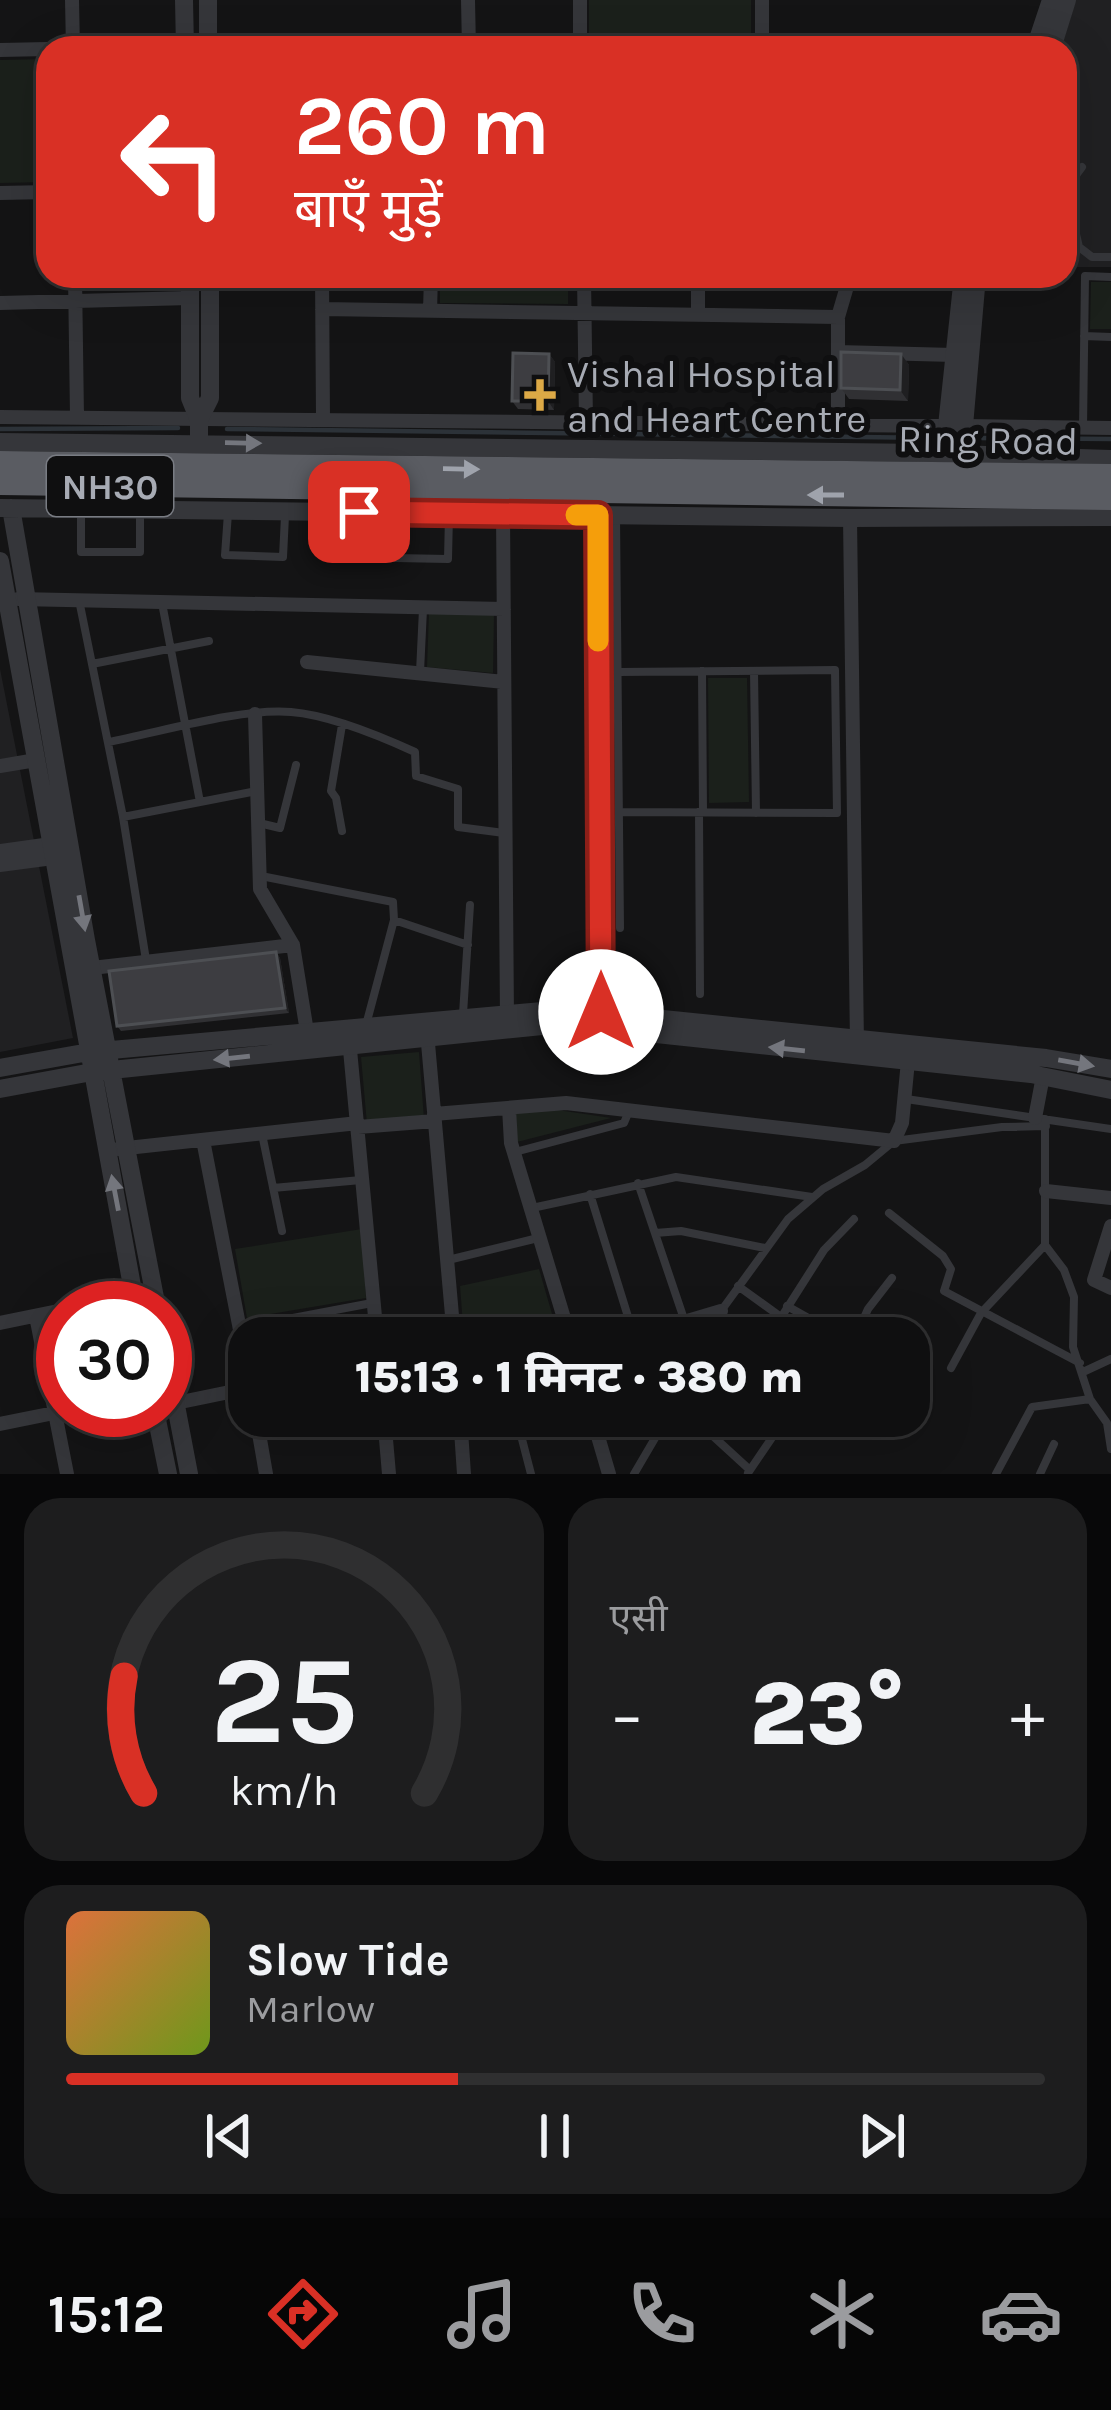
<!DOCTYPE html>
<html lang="hi">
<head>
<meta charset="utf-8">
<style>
  body { margin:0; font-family:Karla,"Noto Sans Devanagari",sans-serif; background:#1d1d1e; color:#f1f3f6; height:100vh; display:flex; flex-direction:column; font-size:45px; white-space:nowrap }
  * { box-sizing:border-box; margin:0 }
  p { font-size:39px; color:#9b9c9f }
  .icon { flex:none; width:66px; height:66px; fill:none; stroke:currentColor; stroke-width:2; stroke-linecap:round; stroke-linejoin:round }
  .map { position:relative; height:1474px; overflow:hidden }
  .details { display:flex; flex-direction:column; gap:24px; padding:24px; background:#080809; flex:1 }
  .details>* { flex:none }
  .guide { position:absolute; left:36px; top:36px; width:1041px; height:252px; border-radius:36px; box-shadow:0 12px 48px #0002,0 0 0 3px #2f2f30; background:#d93025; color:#fff; overflow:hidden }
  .speed { position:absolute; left:36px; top:1281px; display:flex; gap:24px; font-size:60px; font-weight:700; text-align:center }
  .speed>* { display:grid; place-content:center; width:156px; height:156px; border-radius:50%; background:#0f0f10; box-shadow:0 12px 48px #0002,0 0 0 3px #2f2f30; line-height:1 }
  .speed .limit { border:18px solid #d22; background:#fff; color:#111 }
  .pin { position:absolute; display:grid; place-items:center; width:102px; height:102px; color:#fff; margin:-51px; border-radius:24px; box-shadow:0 6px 18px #0006 }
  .me { position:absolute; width:132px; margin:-66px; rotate:0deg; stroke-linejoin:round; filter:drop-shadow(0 0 9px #0008) }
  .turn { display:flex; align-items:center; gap:42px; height:252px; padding:0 60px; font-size:54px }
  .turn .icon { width:156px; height:156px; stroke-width:2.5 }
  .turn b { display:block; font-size:84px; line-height:102px }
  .big { font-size:90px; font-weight:800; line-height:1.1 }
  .details .tile { flex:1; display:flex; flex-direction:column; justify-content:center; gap:18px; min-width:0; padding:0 42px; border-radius:36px; background:#1d1d1e }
  .details .dial { align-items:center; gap:0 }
  .dial svg { height:312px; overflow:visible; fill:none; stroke:#2f2f30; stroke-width:7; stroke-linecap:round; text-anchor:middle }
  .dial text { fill:#f1f3f6; stroke:none }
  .song { display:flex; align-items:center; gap:36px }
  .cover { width:144px; height:144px; border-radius:18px; background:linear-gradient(135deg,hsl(20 70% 55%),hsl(80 70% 35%)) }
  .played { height:12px; border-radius:6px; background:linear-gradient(90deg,#d93025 40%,#2f2f30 40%) }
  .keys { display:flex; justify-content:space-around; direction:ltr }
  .heat { display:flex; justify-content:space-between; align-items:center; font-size:66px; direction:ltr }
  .details .tiles { flex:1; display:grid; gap:24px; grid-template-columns:1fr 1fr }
  .tile:last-child { grid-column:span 2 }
  .trip { position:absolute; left:228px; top:1317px; width:702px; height:120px; border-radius:36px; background:#0f0f10; box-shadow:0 12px 48px #0002,0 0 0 3px #2f2f30; font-weight:800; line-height:120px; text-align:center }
  .tab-bar { display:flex; height:192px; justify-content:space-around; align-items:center; background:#060606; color:#9b9c9f }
  .tab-bar .icon { width:84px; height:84px }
  .tab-bar .selected { color:#d93025 }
  .tab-bar b { font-size:54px; color:#f1f3f6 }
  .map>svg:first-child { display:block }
  .built { fill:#202022 }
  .green { fill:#1b201b }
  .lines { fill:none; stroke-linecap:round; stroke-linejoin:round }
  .stream { stroke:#2c3238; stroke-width:4.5 }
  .service { stroke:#35363a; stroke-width:8 }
  .minor { stroke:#35363a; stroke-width:14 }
  .tertiary { stroke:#35363a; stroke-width:18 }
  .trunk { stroke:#5a5c62; stroke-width:24 }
  .wall { fill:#303033 }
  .shaded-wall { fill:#1f1f21 }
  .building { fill:#3d3d41; stroke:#4d4f53; stroke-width:3 }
  .oneway { fill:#74767d }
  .oneway2 { fill:#9fa3ac }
  .route-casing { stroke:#8d1f18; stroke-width:30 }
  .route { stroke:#d93025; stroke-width:21 }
  .slow { stroke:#f59e0b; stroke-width:21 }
  .poi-dot { fill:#dca946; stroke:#0f0f10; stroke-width:4.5 }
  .labels { text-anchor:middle; stroke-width:12; stroke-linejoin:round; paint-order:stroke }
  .shield { fill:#0f0f10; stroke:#797c83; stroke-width:3 }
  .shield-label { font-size:36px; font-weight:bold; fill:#a7abb4 }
  .poi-label { font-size:39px; fill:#a7abb4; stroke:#0f0f10; text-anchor:start }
  .street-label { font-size:39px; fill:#a7abb4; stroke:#0f0f10 }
</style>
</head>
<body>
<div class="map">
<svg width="1111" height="1474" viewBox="0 0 1111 1474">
  <rect width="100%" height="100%" fill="#141415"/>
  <path class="built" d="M 1076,0 L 1111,0 L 1111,267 L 1065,267 L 1065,48 L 1061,48 Z
    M 0,669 L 73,1038 L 0,1052 Z"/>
  <path class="green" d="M 589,0 L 751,0 L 751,41 L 589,40 Z
    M 48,59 L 48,182 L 0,183 L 0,60 Z
    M 440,276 L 568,276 L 568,304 L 440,303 Z
    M 1091,282 L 1111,282 L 1111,329 L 1090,329 Z
    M 429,613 L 494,615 L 493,673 L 427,667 Z
    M 708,678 L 747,678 L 749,802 L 709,803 Z
    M 419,1052 L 424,1119 L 367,1124 L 361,1057 Z
    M 558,1110 L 611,1118 L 517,1142 L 516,1113 Z
    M 362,1229 L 366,1298 L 247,1318 L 235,1249 Z
    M 539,1269 L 559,1338 L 464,1338 L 460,1286 Z"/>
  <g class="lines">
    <path class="stream" d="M 0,429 L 178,428
      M 227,429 L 937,438
      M 971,438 L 1111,439"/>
    <path class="service" d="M 1082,167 C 1061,191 1073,218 1079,247 L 1092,257 L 1111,257
      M 1084,336 L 1111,337
      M 1083,428 L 1085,276 L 1111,277
      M 81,511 L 81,552 L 140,552 L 140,512
      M 228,513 L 225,555 L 283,557 L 285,516
      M 396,514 L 395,558 L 448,559 L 449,515
      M 616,516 L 620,928
      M 79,600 L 123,817 L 146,960
      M 162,603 L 200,802
      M 92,664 L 209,641
      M 702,671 L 703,812
      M 754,671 L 756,813
      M 420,672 L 423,609
      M 619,672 L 835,670 L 837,813 L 621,812
      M 108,742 C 161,732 239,708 291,712 C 329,715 380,736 415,752 L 416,776 L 458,789 L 458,827 L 504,833
      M 699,812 L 700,994
      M 123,817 L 257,791
      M 259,823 L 280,828 L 296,765
      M 342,831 L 336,798 L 331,791 L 342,725
      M 261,876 L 393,902 L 394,920 L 366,1025
      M 394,920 L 468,945
      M 463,1014 L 470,905
      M 906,1099 L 1111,1129
      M 1045,1119 L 1045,1245 L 1064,1270 L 1074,1297 L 1073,1347 L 1090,1399 L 1107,1423 L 1111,1449
      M 262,1134 L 282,1231
      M 515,1152 L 624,1123 L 629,1111
      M 638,1183 L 685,1322
      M 273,1188 L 361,1180
      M 590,1194 L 634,1336
      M 532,1208 L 676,1177 L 812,1197
      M 889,1213 L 943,1256 L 951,1269 L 944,1291 L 1080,1363
      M 655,1233 L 681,1231 L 765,1248
      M 448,1260 L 538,1238
      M 738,1286 L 781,1317
      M 787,1306 L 844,1338
      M 240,1328 L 372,1303
      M 710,1338 L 721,1311 L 788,1219 L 823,1189 L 865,1165 L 894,1141 L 1002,1127 L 1046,1126
      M 768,1338 L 824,1250 L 854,1219
      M 855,1338 L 868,1309 L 892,1278
      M 951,1368 L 981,1313 L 1045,1245
      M 1083,1372 L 1111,1359
      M 516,1416 L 531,1474
      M 691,1416 L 750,1470
      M 716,1439 L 731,1416
      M 748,1473 L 784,1420
      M 634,1474 L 668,1416
      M 996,1474 L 1032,1407 L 1090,1399
      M 1040,1474 L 1054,1444"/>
    <path class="minor" d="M 72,0 L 73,48
      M 468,0 L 469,48
      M 580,0 L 580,48
      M 92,48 L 315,48
      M 762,48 L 762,0
      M 0,50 L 48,49
      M 0,193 L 48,192
      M 75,276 L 77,417
      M 322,276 L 323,418
      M 584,276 L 586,422
      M 0,303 L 190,298
      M 322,309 L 838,317
      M 430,311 L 431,276
      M 698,315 L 698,276
      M 838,352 L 954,355
      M 0,417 L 947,426
      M 838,425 L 838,317 L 850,276
      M 964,426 L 1111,428
      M 503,514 L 507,1019
      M 598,515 L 601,1017
      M 850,518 L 857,1045
      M 18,599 L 504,609
      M 307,662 L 504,682
      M 255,714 L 260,889 L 293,945 L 308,1038
      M 0,766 L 36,760
      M 0,851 L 51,844
      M 0,865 L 53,858
      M 83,969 L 293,945
      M 427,1032 L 454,1338
      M 349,1039 L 377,1338
      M 509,1108 L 511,1143 L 570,1338
      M 434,1114 L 566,1103 L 894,1141 L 902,1123 L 908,1061
      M 1035,1118 L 1043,1076
      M 358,1127 L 435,1121
      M 203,1140 L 249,1376
      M 118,1149 L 358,1123
      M 1046,1191 L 1111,1198
      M 1111,1226 L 1094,1280 L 1111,1288
      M 72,1308 L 134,1295
      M 36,1316 L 67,1474
      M 0,1323 L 63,1310
      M 630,1338 L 721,1311
      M 165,1399 L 176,1403 L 249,1388
      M 256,1416 L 266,1474
      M 384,1416 L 389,1474
      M 460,1416 L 464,1474
      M 592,1416 L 609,1474
      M 0,1424 L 69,1410"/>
    <path class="tertiary" d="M 184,0 L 185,48
      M 208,0 L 208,48
      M 1035,48 L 1051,0
      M 1052,48 L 1067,0
      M 190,276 L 190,398 L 199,420 L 199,443
      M 963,276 L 947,426 L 964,426 L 977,276
      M 199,420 L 210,398 L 210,276
      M 0,442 L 923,453 L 1111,459
      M 0,508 L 850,518 L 1111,517
      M 11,508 L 86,940 L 157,1308
      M 0,561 L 136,1308
      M 0,1068 L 89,1052 L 565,1009 L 1046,1058 L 1111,1069
      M 0,1089 L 92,1072 L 562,1024 L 1031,1074 L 1111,1090
      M 165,1348 L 189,1474
      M 155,1410 L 168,1474"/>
    <path class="trunk" d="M 0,463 L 1111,476
      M 0,483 L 1111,498"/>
  </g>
  <path class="wall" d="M 227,276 L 250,276 L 250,281 L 230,281 Z
    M 549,354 L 555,362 L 554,410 L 518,409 L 512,401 Z
    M 901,354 L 909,365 L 908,401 L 849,399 L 841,388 Z
    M 276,952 L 280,958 L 289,1013 L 121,1031 L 117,1026 Z"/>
  <path class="shaded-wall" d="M 549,354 L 555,362 L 554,410 L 548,401 Z
    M 901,354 L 909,365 L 908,401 L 900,390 Z
    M 276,952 L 280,958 L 289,1013 L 285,1008 Z"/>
  <path class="building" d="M 841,352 L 901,354 L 900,390 L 841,388 Z
    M 513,353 L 549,354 L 548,401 L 512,401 Z
    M 276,952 L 285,1008 L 117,1026 L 109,971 Z"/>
  <defs><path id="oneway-solid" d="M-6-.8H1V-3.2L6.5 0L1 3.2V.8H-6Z" transform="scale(3)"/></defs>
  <g class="oneway">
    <use href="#oneway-solid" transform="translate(243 443) rotate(1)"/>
    <use href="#oneway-solid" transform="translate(82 913) rotate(80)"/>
    <use href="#oneway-solid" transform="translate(787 1049) rotate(-174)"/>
    <use href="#oneway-solid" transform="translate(232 1058) rotate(174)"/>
    <use href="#oneway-solid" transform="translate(1076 1063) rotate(10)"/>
    <use href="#oneway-solid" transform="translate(115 1193) rotate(-101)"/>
  </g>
  <g class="oneway2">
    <use href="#oneway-solid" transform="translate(461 469) rotate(1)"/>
    <use href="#oneway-solid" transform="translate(826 495) rotate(180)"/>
  </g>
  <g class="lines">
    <g class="route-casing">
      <path id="route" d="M 359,512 L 598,515 L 601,1012"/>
    </g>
    <use href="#route" class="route"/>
    <path class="slow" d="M 576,515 L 598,515 L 598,641"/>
  </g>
  <path class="poi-dot" d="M534 377h12v12h12v12h-12v12h-12v-12h-12v-12h12z"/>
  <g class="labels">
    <rect class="shield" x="47" y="456" width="126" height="60" rx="9"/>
    <g class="shield-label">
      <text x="110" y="499">NH30</text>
    </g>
    <g class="poi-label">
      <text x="567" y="387">Vishal Hospital<tspan x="567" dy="45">and Heart Centre</tspan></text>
    </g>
    <g class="street-label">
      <text transform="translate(988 439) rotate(1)" y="14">Ring Road</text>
    </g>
  </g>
</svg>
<div class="speed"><div class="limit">30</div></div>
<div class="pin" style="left:359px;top:512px;background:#d93025"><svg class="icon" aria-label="arrive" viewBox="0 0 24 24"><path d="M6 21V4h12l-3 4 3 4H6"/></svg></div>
<svg class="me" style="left:601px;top:1012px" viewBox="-20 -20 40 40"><circle r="19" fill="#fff"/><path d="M0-13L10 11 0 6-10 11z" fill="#d93025"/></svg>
<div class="trip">15:13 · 1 मिनट · 380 m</div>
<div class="guide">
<div class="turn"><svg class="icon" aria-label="left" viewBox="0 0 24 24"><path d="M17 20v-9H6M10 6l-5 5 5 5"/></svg><div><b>260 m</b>बाएँ मुड़ें</div></div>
</div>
</div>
<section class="details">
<div class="tiles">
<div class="tile dial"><svg viewBox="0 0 100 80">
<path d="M14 69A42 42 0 1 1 86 69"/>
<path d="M14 69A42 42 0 0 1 9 39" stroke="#d93025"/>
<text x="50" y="56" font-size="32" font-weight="700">25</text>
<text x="50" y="72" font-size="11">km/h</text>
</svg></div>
<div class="tile"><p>एसी</p>
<div class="heat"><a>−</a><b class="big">23°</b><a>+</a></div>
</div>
<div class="tile">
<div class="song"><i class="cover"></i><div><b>Slow Tide</b><p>Marlow</p></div></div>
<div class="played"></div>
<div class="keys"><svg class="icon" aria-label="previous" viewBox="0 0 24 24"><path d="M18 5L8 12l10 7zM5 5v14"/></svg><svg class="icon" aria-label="pause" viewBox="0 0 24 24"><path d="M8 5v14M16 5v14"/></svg><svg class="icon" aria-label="next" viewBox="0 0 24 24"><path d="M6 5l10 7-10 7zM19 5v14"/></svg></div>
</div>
</div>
</section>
<nav class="tab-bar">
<b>15:12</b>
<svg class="icon selected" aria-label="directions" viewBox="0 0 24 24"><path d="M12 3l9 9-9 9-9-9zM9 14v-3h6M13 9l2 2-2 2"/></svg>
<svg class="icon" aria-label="music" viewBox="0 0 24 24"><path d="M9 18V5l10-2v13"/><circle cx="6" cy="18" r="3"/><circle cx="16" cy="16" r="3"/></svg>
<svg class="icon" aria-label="phone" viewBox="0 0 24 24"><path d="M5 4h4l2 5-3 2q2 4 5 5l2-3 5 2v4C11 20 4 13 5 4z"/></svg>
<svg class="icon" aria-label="climate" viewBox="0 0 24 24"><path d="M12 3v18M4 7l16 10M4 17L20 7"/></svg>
<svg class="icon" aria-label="car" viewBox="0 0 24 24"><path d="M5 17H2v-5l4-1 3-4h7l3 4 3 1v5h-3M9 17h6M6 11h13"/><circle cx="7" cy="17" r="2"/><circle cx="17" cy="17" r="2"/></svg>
</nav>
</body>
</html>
